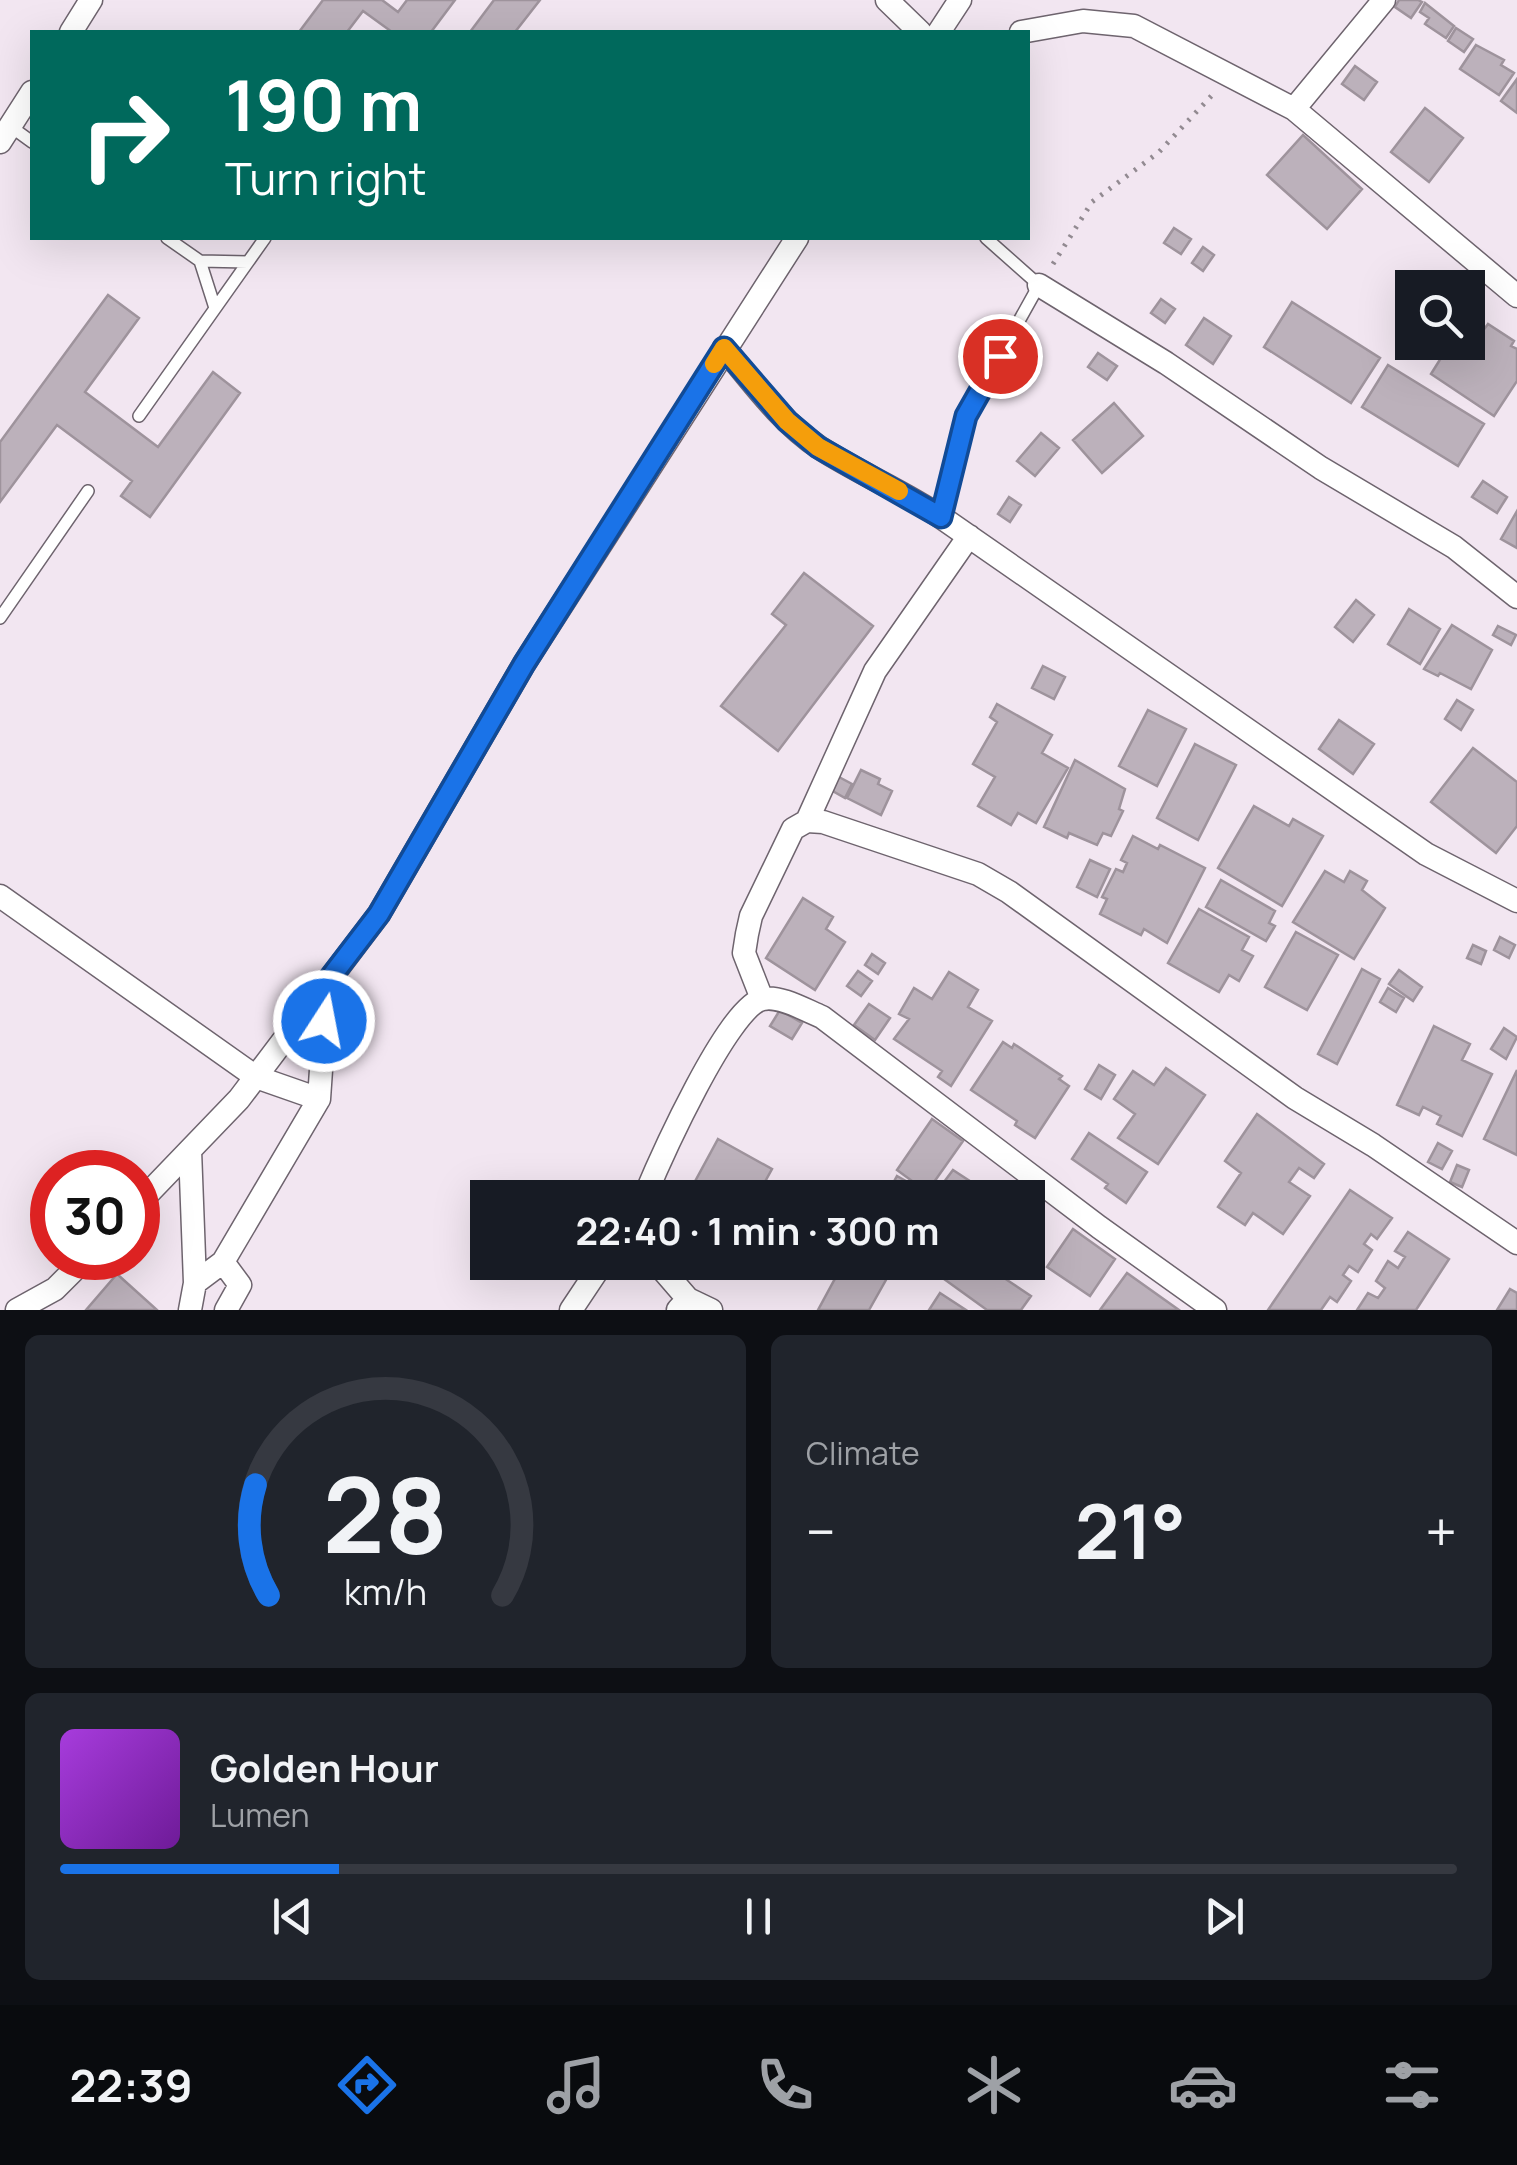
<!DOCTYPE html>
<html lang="en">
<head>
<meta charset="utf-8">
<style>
  body { margin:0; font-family:Manrope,sans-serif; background:#20242c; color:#f1f3f6; height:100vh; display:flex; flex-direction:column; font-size:38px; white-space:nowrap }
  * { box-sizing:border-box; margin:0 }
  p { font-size:32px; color:#9ea1a6 }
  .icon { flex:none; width:55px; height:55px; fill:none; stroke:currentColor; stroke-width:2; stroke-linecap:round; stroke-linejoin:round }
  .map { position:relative; height:1310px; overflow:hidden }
  .side { display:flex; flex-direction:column; gap:25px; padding:25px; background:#0d0f14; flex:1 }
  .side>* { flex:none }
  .hud { position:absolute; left:30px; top:30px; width:1000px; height:210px; border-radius:0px; box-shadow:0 10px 40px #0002; background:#00695c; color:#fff; overflow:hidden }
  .controls { position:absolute; left:1395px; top:270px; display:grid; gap:20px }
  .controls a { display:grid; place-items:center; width:90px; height:90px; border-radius:0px; background:#171b24; box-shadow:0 10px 40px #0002; font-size:50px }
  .speed { position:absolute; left:30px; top:1150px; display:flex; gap:20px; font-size:50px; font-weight:700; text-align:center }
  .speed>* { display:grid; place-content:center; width:130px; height:130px; border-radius:50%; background:#171b24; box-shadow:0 10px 40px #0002; line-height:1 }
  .speed .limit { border:15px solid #d22; background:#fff; color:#111 }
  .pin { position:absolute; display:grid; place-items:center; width:85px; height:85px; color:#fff; margin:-42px; border:5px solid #fff; border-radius:50%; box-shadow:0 2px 10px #0007 }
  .me { position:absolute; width:110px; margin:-55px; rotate:11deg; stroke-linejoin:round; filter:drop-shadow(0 0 8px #0008) }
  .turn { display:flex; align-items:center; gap:35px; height:210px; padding:0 30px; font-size:45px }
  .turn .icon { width:130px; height:130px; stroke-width:2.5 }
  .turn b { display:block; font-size:70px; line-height:85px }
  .big { font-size:75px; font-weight:700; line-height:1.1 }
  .side .tile { flex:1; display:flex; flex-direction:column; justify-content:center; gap:15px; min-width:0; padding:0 35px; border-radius:15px; background:#20242c }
  .side .dial { align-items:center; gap:0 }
  .dial svg { height:260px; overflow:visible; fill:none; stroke:#363941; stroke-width:7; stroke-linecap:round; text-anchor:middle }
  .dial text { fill:#f1f3f6; stroke:none }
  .song { display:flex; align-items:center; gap:30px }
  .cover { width:120px; height:120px; border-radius:15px; background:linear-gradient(135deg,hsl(280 70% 55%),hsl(280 70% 35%)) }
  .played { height:10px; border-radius:5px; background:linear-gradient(90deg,#1a73e8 20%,#363941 20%) }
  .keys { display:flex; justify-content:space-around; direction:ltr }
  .heat { display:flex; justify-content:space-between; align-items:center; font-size:55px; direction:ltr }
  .side .tiles { flex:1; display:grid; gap:25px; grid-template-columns:1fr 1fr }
  .tile:last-child { grid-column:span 2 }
  .trip { position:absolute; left:470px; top:1180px; width:575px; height:100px; border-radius:0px; background:#171b24; box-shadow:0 10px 40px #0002; font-weight:700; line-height:100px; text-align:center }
  .tabs { display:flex; height:160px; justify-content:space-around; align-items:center; background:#090b0e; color:#9ea1a6 }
  .tabs .icon { width:70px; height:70px }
  .tabs .active { color:#1a73e8 }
  .tabs b { font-size:45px; color:#f1f3f6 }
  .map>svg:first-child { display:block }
  .building { fill:#bcb1bb; stroke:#9e939c; stroke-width:2.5 }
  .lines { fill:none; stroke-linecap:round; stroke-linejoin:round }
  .service-casing { stroke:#6e646e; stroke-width:14 }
  .minor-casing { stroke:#6e646e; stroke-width:25 }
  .path { stroke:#928a91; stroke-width:5; stroke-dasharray:2.5 8; stroke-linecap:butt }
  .service { stroke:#fff; stroke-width:11 }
  .minor { stroke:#fff; stroke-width:22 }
  .route-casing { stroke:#114b97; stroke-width:25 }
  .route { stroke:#1a73e8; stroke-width:18 }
  .slow { stroke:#f59e0b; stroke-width:18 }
</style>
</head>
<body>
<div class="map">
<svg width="1517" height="1310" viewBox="0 0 1517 1310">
  <rect width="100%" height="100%" fill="#f2e6f1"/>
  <path class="building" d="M 323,0 L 382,0 L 398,12 L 407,0 L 455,0 L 431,32 L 392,32 L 363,11 L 347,32 L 299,32 Z
    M 494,0 L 540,0 L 515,32 L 470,32 Z
    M 1399,0 L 1418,0 L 1422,2 L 1411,18 L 1395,7 Z
    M 1425,3 L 1454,26 L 1446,38 L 1425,24 L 1429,18 L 1420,12 Z
    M 1456,28 L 1473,39 L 1464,52 L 1448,41 Z
    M 1476,45 L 1504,60 L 1501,65 L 1514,73 L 1499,95 L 1460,69 Z
    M 1355,66 L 1377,82 L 1364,100 L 1342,84 Z
    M 1517,79 L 1517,113 L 1501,101 Z
    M 1425,108 L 1463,138 L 1429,182 L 1391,152 Z
    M 1303,135 L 1362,189 L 1327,229 L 1267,175 Z
    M 1174,228 L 1191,239 L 1181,254 L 1164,243 Z
    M 1203,247 L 1214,255 L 1203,271 L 1192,263 Z
    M 108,295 L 139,318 L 85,392 L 158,447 L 213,372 L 240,393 L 150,517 L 121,496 L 132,481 L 57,425 L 0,502 L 0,442 Z
    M 1161,299 L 1175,309 L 1165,323 L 1151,313 Z
    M 1292,302 L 1380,358 L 1351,403 L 1264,347 Z
    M 1468,317 L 1485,328 L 1488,324 L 1514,341 L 1511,346 L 1517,349 L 1517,381 L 1494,416 L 1431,374 L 1451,342 L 1468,342 Z
    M 1204,318 L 1231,336 L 1213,364 L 1186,345 Z
    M 1098,353 L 1117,366 L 1107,380 L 1088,367 Z
    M 1388,365 L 1484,424 L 1458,466 L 1362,407 Z
    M 1114,403 L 1143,436 L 1102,473 L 1073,440 Z
    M 1041,433 L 1059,448 L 1035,476 L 1017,461 Z
    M 1483,481 L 1507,497 L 1497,513 L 1472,497 Z
    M 1009,497 L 1021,505 L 1010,522 L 998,514 Z
    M 1517,511 L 1517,548 L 1501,539 Z
    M 804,573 L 873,626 L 778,751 L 721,706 L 786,625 L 772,614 Z
    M 1356,600 L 1374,615 L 1353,642 L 1335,627 Z
    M 1409,609 L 1440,629 L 1420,664 L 1388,644 Z
    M 1452,625 L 1492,650 L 1471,689 L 1440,673 L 1438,676 L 1424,669 Z
    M 1498,626 L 1516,635 L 1511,645 L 1493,635 Z
    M 1043,666 L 1065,677 L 1054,699 L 1032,688 Z
    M 1457,700 L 1473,710 L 1461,730 L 1445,719 Z
    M 997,704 L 1052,735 L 1042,753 L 1068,768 L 1036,823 L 1018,813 L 1011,825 L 978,806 L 995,777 L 973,764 L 997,722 L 990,717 Z
    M 1148,710 L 1186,729 L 1157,786 L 1119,766 Z
    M 1339,720 L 1374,744 L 1353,774 L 1319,749 Z
    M 1195,744 L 1236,765 L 1198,840 L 1157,818 Z
    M 1473,748 L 1517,782 L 1517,826 L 1496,853 L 1431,802 Z
    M 1075,760 L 1125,789 L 1119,809 L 1123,811 L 1111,836 L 1103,833 L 1097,845 L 1069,833 L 1067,838 L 1044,827 Z
    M 861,770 L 880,779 L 878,784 L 892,791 L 881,815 L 847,798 Z
    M 839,777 L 852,784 L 845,798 L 831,790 Z
    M 1254,806 L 1289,826 L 1293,819 L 1323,836 L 1282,906 L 1218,868 Z
    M 1133,836 L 1158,849 L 1160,845 L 1205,868 L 1167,943 L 1144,929 L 1141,935 L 1100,914 L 1107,899 L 1102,897 L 1116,869 L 1123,872 L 1127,863 L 1121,860 Z
    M 1090,860 L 1110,869 L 1097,897 L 1077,887 Z
    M 1325,871 L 1344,882 L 1350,871 L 1367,881 L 1362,890 L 1385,908 L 1354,959 L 1293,922 Z
    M 1221,880 L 1275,911 L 1269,923 L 1275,926 L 1266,941 L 1206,907 Z
    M 803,898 L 833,917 L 826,929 L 845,942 L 815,990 L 766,958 Z
    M 1199,909 L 1249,937 L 1242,950 L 1253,956 L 1239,981 L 1229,975 L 1219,992 L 1168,963 Z
    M 1296,932 L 1338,955 L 1307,1010 L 1265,987 Z
    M 1500,937 L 1515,945 L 1509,958 L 1494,950 Z
    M 1473,945 L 1486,951 L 1481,964 L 1467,958 Z
    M 872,954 L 885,963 L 878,974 L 865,965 Z
    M 1362,969 L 1380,979 L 1337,1064 L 1318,1054 Z
    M 1399,970 L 1422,987 L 1413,1001 L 1389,984 Z
    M 858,971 L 872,981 L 861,996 L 847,986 Z
    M 949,972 L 978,990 L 968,1007 L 992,1021 L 951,1086 L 938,1077 L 942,1071 L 894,1039 L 909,1019 L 899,1014 L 914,988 L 932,999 Z
    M 1388,988 L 1404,998 L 1396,1012 L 1380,1002 Z
    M 869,1004 L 890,1018 L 875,1040 L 854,1025 Z
    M 780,1010 L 802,1023 L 792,1039 L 770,1026 Z
    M 1434,1026 L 1470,1044 L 1462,1060 L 1492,1074 L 1462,1136 L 1437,1124 L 1441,1116 L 1423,1107 L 1419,1115 L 1397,1105 Z
    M 1504,1028 L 1517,1037 L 1506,1059 L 1491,1049 Z
    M 1003,1042 L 1012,1048 L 1014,1044 L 1062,1076 L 1059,1079 L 1069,1086 L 1035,1138 L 1015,1125 L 1017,1121 L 971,1090 Z
    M 1099,1065 L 1115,1075 L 1101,1099 L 1085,1089 Z
    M 1166,1068 L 1205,1095 L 1158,1164 L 1118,1138 L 1135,1114 L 1114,1099 L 1133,1071 L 1154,1085 Z
    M 1517,1070 L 1517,1155 L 1484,1139 Z
    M 1257,1114 L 1324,1164 L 1314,1178 L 1299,1168 L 1289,1182 L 1310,1196 L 1283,1234 L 1253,1213 L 1245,1225 L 1218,1207 L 1241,1173 L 1225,1161 Z
    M 932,1119 L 963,1141 L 927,1192 L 897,1170 Z
    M 1089,1133 L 1147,1172 L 1126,1203 L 1105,1188 L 1108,1184 L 1072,1159 Z
    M 718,1139 L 772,1169 L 756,1198 L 686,1198 Z
    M 1438,1143 L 1452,1151 L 1442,1169 L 1428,1162 Z
    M 1457,1165 L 1469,1170 L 1462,1187 L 1450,1182 Z
    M 953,1170 L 988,1193 L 985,1198 L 932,1198 Z
    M 897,1176 L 920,1189 L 915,1198 L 885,1198 Z
    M 1350,1190 L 1392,1218 L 1377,1239 L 1371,1234 L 1364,1244 L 1372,1250 L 1358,1272 L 1349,1266 L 1343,1275 L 1351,1281 L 1337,1302 L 1330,1297 L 1321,1310 L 1268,1310 Z
    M 1073,1229 L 1115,1259 L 1090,1296 L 1047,1267 Z
    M 1408,1232 L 1449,1259 L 1416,1310 L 1357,1310 L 1368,1293 L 1378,1298 L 1385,1288 L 1376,1281 L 1388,1261 L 1398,1268 L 1405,1257 L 1395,1251 Z
    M 844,1262 L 875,1262 L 891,1271 L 869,1310 L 818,1310 Z
    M 956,1262 L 983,1262 L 988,1265 L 1003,1262 L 1014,1270 L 1007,1280 L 1031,1296 L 1021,1310 L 987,1310 L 944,1279 Z
    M 1127,1273 L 1179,1310 L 1100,1310 Z
    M 117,1274 L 157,1310 L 86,1310 Z
    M 1510,1289 L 1517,1293 L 1517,1310 L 1497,1310 Z
    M 940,1293 L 966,1310 L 929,1310 Z"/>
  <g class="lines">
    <g class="service-casing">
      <path id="service" d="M 10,126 L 32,142
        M 167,238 L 200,261 L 248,262
        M 200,261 L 215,308
        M 139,416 L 265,238
        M 941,517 L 966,416 L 1039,285 L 986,238
        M 0,618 L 88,491"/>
    </g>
    <g class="minor-casing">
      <path id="minor" d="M 887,0 L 920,32
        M 71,32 L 91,0
        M 939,32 L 960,0
        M 1021,32 L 1083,21 L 1134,26 L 1294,109 L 1517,296
        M 1294,109 L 1384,0
        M 0,142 L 32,92
        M 1039,285 L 1166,363 L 1321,468 L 1454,547 L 1517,597
        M 724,348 C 753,383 782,423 820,448 C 859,473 902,491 941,517 L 1426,854 L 1517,901
        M 807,821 L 875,671 L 969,536
        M 0,896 L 256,1077 L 319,1099
        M 762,999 L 744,953 L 747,934 L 751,916 L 793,829 L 807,821 L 823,822 L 978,874 L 1009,892 L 1295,1098 L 1373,1145 L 1517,1243
        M 190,1150 L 195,1283
        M 644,1198 C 659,1162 728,1006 763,999 C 780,995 807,1011 822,1017 L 1099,1227 L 1215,1310
        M 138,1204 L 239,1099 L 379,914 L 524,664 L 797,238
        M 223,1262 L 319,1099 L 327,983
        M 656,1262 L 688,1299 L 678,1310
        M 688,1299 L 711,1310
        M 17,1310 L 55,1289 L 86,1258
        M 190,1310 L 195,1283 L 223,1262 L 240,1285 L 226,1310
        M 571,1310 L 603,1262"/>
    </g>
    <path class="path" d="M 1053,264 L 1092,202 L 1159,152 L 1215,92"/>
    <use href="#service" class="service"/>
    <use href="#minor" class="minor"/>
  </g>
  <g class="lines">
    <g class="route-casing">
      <path id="route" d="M 324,1021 L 327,982 L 379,914 L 524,664 L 724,348 L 787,421 L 818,447 L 941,517 L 966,416 L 1000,356"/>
    </g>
    <use href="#route" class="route"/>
    <path class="slow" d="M 714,364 L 724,348 L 787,421 L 818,447 L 899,491"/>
  </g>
</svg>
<div class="controls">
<a><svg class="icon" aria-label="search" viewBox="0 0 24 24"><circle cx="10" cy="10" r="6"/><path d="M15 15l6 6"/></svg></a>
</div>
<div class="speed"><div class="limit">30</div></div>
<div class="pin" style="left:1000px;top:356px;background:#d93025"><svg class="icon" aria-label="arrive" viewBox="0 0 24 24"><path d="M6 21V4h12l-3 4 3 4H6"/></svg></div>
<svg class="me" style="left:324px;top:1021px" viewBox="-20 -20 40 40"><circle r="17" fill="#1a73e8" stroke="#fff" stroke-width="3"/><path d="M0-11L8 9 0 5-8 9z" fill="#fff"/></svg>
<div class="trip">22:40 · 1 min · 300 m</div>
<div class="hud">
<div class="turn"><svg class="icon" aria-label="right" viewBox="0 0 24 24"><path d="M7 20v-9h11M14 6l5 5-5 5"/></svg><div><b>190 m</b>Turn right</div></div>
</div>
</div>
<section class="side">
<div class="tiles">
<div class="tile dial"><svg viewBox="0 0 100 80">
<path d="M14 69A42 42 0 1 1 86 69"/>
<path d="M14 69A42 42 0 0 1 10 35" stroke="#1a73e8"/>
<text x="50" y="56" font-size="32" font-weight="700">28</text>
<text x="50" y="72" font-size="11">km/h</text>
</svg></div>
<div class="tile"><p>Climate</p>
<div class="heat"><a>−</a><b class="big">21°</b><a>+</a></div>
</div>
<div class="tile">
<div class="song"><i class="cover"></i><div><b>Golden Hour</b><p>Lumen</p></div></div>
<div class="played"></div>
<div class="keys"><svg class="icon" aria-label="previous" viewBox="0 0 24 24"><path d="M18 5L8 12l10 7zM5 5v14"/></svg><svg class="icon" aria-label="pause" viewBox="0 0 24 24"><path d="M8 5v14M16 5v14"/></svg><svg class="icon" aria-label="next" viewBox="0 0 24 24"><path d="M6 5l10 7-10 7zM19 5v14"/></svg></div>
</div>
</div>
</section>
<nav class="tabs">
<b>22:39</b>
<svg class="icon active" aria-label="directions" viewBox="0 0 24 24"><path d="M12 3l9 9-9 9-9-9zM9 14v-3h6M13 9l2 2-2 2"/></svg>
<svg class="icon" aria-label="music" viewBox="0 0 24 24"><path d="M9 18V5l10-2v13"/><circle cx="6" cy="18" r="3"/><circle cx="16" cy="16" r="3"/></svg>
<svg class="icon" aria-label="phone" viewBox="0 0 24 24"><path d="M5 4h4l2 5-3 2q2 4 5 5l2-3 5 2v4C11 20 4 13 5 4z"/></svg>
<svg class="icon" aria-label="climate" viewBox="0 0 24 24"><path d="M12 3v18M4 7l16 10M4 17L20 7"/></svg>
<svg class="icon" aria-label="car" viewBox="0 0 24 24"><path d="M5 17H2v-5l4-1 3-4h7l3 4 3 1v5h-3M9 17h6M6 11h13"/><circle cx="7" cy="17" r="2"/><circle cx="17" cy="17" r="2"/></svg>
<svg class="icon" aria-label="filters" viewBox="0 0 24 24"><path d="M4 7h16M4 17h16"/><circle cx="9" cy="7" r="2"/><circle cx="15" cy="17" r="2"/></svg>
</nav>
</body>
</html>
